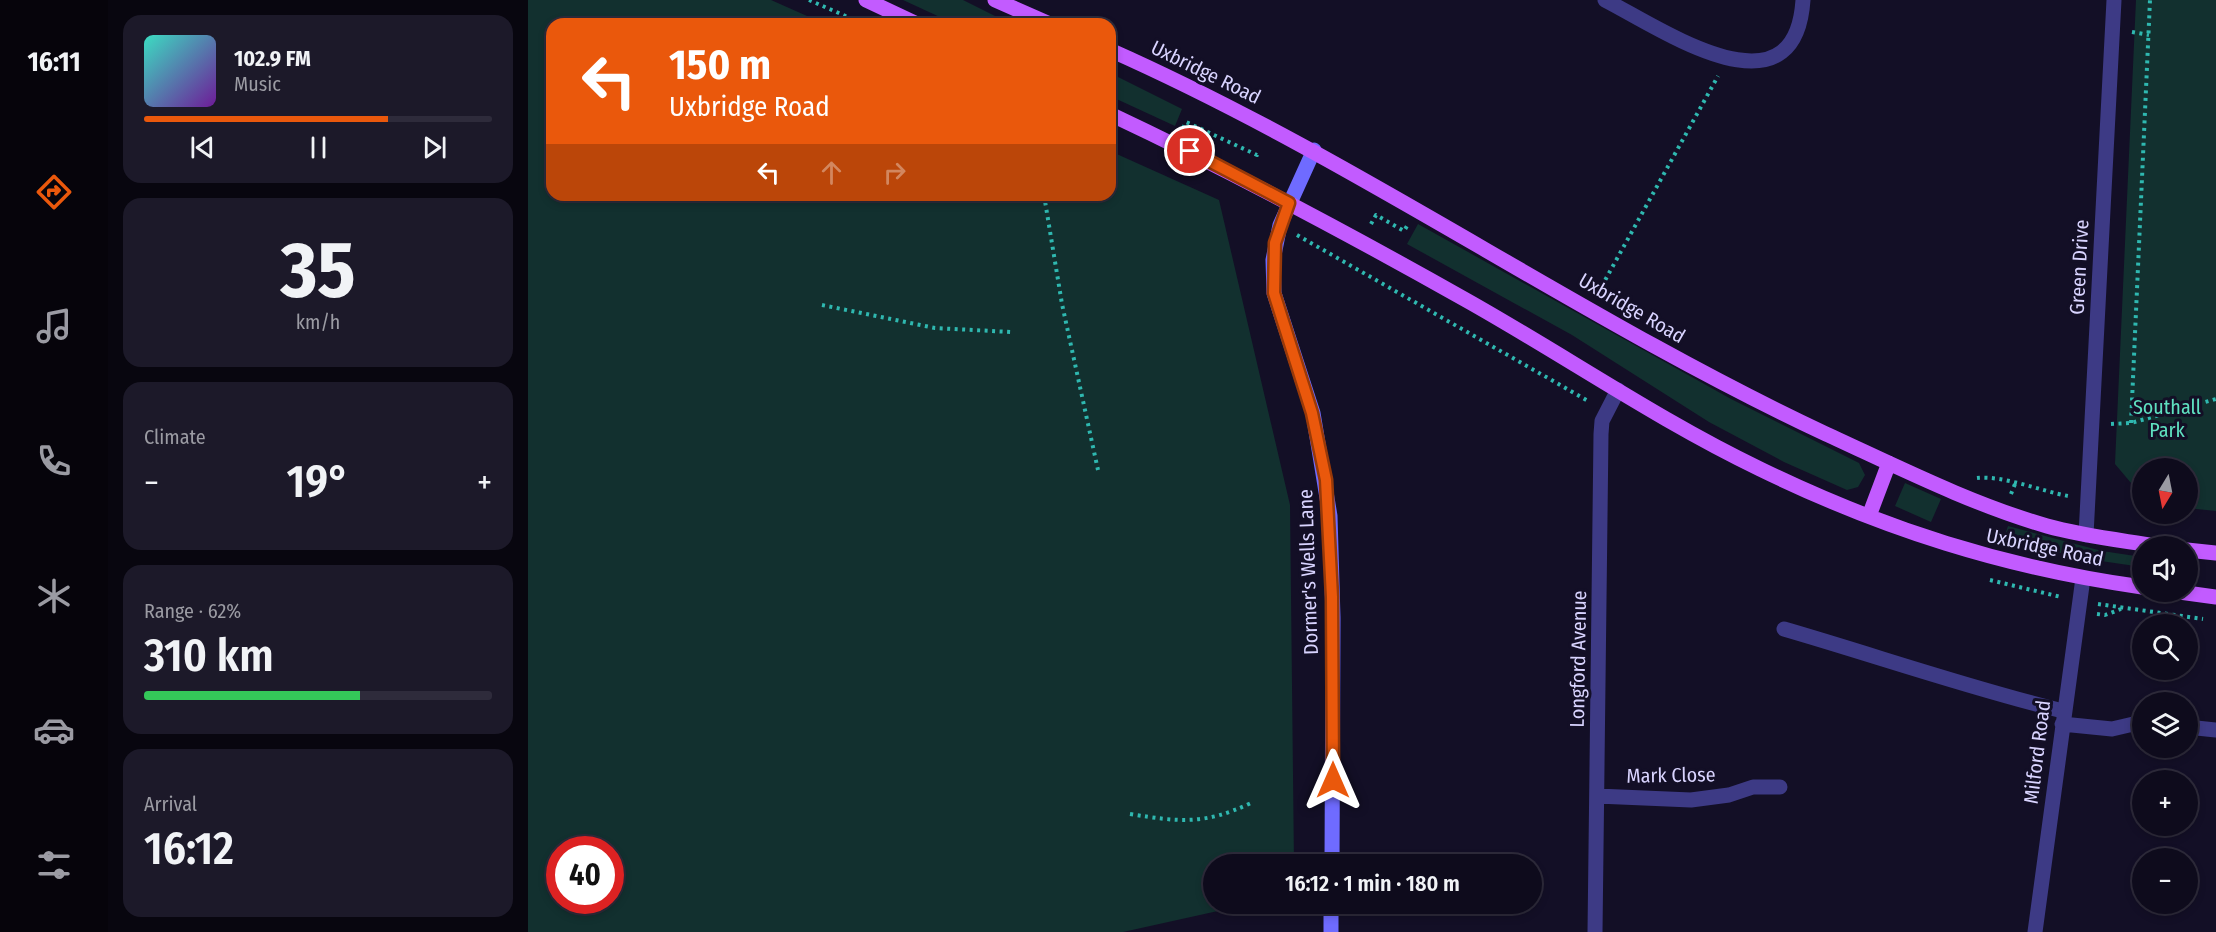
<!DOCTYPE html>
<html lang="en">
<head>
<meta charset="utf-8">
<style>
  body { margin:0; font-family:"Fira Sans Condensed",sans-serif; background:#1c1929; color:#f1f3f6; height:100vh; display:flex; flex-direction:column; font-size:22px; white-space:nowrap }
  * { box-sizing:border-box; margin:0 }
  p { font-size:20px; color:#9b9ba3 }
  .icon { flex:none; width:33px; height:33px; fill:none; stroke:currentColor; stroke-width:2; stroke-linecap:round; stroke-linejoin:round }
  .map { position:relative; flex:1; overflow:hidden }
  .sheet { display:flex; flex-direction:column; gap:15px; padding:15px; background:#08060f; width:420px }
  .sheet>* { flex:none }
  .guide { position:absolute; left:18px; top:18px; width:570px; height:183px; border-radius:18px; box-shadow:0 3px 9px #0003,0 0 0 2px #2e2b3b; background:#ea580c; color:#fff; overflow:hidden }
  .needle { width:39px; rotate:190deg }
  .controls { position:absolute; left:1604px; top:458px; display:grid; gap:12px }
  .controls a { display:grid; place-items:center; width:66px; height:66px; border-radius:50%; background:#0e0b1c; box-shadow:0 3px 9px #0003,0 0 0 2px #2e2b3b; font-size:30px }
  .speed { position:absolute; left:18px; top:836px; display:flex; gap:12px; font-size:30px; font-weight:700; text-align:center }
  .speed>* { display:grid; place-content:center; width:78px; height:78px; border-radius:50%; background:#0e0b1c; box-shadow:0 3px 9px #0003,0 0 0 2px #2e2b3b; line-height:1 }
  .speed .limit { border:9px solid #d22; background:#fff; color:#111 }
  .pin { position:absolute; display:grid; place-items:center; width:51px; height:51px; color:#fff; margin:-26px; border:3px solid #fff; border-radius:50%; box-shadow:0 2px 6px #0007 }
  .me { position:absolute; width:66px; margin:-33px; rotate:0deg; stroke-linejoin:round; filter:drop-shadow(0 0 4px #0008) }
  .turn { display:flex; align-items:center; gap:21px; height:126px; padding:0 24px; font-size:27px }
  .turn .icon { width:78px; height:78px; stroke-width:2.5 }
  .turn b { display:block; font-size:42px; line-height:51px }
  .lanes { display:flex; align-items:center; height:57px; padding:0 24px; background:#0003; justify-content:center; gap:30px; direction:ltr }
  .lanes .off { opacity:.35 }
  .big { font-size:45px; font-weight:600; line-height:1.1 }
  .sheet .widget { flex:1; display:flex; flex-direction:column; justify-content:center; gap:9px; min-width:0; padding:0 21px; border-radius:18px; background:#1c1929 }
  .sheet .dial { align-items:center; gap:0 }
  .dial b { font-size:78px; line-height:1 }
  .song { display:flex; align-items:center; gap:18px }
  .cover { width:72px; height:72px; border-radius:9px; background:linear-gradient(135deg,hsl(170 70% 55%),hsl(280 70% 35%)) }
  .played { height:6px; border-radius:3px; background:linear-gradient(90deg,#ea580c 70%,#2e2b3b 70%) }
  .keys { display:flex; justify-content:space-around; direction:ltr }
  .heat { display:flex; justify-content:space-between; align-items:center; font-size:33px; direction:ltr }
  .charge { height:9px; border-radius:4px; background:linear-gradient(90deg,#34c759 62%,#2e2b3b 0) }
  .trip { position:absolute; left:675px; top:854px; width:339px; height:60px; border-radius:30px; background:#0e0b1c; box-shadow:0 3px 9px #0003,0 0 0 2px #2e2b3b; font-weight:600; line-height:60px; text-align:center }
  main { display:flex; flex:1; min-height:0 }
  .menu { display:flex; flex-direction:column; width:108px; justify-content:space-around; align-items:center; background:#06040b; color:#9b9ba3 }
  .menu .icon { width:42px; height:42px }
  .menu .current { color:#ea580c }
  .menu b { font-size:27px; color:#f1f3f6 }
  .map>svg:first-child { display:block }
  .green { fill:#12302f; fill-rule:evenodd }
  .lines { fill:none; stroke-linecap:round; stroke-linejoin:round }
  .path { stroke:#2fb8b0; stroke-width:4; stroke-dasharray:3 4.5; stroke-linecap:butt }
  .lane { stroke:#3d3a85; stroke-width:15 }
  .street { stroke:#3d3a85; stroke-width:15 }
  .secondary { stroke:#6f6bff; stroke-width:15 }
  .primary { stroke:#c25bff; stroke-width:15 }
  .route-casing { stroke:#983908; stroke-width:15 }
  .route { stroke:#ea580c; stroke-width:10 }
  .labels { text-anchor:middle; stroke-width:6; stroke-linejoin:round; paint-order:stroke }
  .street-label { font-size:20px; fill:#d9d4ff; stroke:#130f26 }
  .park-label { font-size:20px; fill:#5fe0c0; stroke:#130f26 }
</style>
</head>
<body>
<main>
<nav class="menu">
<b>16:11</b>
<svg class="icon current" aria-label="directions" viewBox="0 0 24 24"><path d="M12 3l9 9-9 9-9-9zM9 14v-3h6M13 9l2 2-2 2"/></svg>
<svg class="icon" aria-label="music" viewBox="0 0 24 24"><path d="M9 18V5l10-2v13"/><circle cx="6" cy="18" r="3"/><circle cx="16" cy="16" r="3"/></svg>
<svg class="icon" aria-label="phone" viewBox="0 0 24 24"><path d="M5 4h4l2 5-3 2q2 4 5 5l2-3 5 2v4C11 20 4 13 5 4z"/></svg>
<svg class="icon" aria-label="climate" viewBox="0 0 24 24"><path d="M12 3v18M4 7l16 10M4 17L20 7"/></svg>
<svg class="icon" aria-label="car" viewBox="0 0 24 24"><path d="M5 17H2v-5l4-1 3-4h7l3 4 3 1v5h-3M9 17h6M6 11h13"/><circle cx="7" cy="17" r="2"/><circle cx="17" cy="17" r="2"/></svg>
<svg class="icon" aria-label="filters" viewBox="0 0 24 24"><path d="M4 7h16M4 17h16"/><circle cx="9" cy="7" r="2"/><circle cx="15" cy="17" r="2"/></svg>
</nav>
<section class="sheet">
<div class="widget">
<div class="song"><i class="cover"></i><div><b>102.9 FM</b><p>Music</p></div></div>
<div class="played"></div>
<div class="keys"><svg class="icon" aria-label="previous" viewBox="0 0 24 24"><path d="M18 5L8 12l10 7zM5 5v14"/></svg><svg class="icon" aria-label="pause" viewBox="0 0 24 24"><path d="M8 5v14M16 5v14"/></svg><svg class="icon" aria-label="next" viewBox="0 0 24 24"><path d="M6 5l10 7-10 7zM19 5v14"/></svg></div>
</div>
<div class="widget dial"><b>35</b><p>km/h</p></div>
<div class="widget"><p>Climate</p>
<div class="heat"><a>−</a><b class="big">19°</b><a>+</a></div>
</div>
<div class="widget"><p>Range · 62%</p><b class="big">310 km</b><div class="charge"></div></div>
<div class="widget"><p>Arrival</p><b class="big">16:12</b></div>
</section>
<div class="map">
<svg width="1688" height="932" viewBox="0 0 1688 932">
  <rect width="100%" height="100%" fill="#130f26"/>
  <path class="green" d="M 0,0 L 243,0 L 297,24 L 24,24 L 24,195 L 582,195 L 582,151 L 691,200 L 762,505 L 766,864 L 686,864 L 686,903 L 726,903 L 595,932 L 0,932 ZM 32,849 L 82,849 L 82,900 L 32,900 Z
    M 375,0 L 435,0 L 483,24 L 427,24 Z
    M 1608,0 L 1688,0 L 1688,511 L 1659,508 L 1659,468 L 1614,468 L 1614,496 L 1587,464 Z
    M 582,73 L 654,109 L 647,126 L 582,96 Z
    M 890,224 L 1203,399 L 1331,463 L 1337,475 L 1330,487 L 1319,490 L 1256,462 L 1181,422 L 1044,335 L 879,244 Z
    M 1377,483 L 1413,499 L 1403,522 L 1367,506 Z
    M 1480,526 L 1574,551 L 1614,557 L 1614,567 L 1566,560 L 1475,541 Z"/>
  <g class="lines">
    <path class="path" d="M 281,0 L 329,21
      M 1604,32 L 1621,35
      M 655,128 L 658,122 L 729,155 L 731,151
      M 516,195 L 534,304 L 570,470
      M 843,224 L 848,215 L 876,231 L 879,226
      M 769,235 L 1062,402
      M 1070,293 L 1190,76
      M 294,305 L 407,328 L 483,332
      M 1603,423 L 1622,0
      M 1583,424 L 1603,423 L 1688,399
      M 1449,478 C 1474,475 1513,491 1540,496
      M 1483,494 L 1487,484
      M 1462,580 L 1533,597
      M 1570,604 L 1675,619
      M 1569,614 L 1577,615 L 1593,609
      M 602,814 C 652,822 676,825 723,803"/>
    <path class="lane" d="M 1256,629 C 1349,656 1441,688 1535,711"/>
    <path class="street" d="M 1077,0 C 1132,28 1267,122 1275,0
      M 1558,535 L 1586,0
      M 1534,724 L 1584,729 L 1614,722
      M 1659,727 L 1688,730
      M 1069,796 L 1163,800 L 1201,795 L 1225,787 L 1252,787
      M 1067,932 L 1073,434 L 1074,421 L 1090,390
      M 1507,932 L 1555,578"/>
    <path class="secondary" d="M 786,150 L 752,225 L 745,260 L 746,293 L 785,413 L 802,516 L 805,618 L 804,864
      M 803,932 L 803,903"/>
    <path class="primary" d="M 338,0 L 389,24
      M 467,0 L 522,24
      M 582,50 C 830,160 1052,319 1298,434 C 1370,467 1443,504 1519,526 C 1555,536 1592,540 1628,546
      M 582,114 C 703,171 821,234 938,300 C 1036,355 1130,420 1232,469 C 1355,529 1478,568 1614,587
      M 1341,516 L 1361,463
      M 1659,550 L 1688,553
      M 1644,591 L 1688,597"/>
  </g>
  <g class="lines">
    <g class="route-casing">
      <path id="route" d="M 662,151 L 761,203 L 747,243 L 746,293 L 784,413 L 798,480 L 804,597 L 805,780"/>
    </g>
    <use href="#route" class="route"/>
  </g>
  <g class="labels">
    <g class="street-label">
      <text transform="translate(678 72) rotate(26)" y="7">Uxbridge Road</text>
      <text transform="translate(1551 267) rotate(-87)" y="7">Green Drive</text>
      <text transform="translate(1104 308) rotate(30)" y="7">Uxbridge Road</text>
      <text transform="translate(1517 547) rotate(12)" y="7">Uxbridge Road</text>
      <text transform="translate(780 572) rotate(-92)" y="7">Dormer's Wells Lane</text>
      <text transform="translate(1050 659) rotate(-89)" y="7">Longford Avenue</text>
      <text transform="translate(1509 752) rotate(-83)" y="7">Milford Road</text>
      <text transform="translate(1143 775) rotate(-1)" y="7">Mark Close</text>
    </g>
    <g class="park-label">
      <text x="1639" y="414">Southall<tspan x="1639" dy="23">Park</tspan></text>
    </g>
  </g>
</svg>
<div class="controls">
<a><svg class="needle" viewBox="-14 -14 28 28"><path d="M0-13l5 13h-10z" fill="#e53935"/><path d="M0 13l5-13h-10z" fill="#9b9ba3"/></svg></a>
<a><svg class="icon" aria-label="sound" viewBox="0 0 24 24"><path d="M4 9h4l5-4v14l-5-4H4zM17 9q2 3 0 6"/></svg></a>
<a><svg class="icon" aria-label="search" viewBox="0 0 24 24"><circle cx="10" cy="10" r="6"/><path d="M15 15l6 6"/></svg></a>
<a><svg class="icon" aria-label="layers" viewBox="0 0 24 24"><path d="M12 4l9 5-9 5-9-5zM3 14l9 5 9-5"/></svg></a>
<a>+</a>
<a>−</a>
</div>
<div class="speed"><div class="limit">40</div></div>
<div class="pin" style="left:662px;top:151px;background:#d93025"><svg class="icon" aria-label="arrive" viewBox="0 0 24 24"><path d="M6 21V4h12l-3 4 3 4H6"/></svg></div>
<svg class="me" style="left:805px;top:780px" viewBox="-20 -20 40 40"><path d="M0-17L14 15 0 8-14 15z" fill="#ea580c" stroke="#fff" stroke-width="4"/></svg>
<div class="trip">16:12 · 1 min · 180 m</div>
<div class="guide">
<div class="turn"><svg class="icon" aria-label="left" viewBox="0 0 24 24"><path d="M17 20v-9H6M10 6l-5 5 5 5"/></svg><div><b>150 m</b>Uxbridge Road</div></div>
<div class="lanes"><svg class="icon" aria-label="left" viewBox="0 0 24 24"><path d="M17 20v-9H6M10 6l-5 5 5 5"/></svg><svg class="icon off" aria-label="ahead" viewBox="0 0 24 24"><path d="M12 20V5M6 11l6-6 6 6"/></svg><svg class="icon off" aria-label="right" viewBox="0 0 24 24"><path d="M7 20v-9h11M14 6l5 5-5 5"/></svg></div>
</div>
</div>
</main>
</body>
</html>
